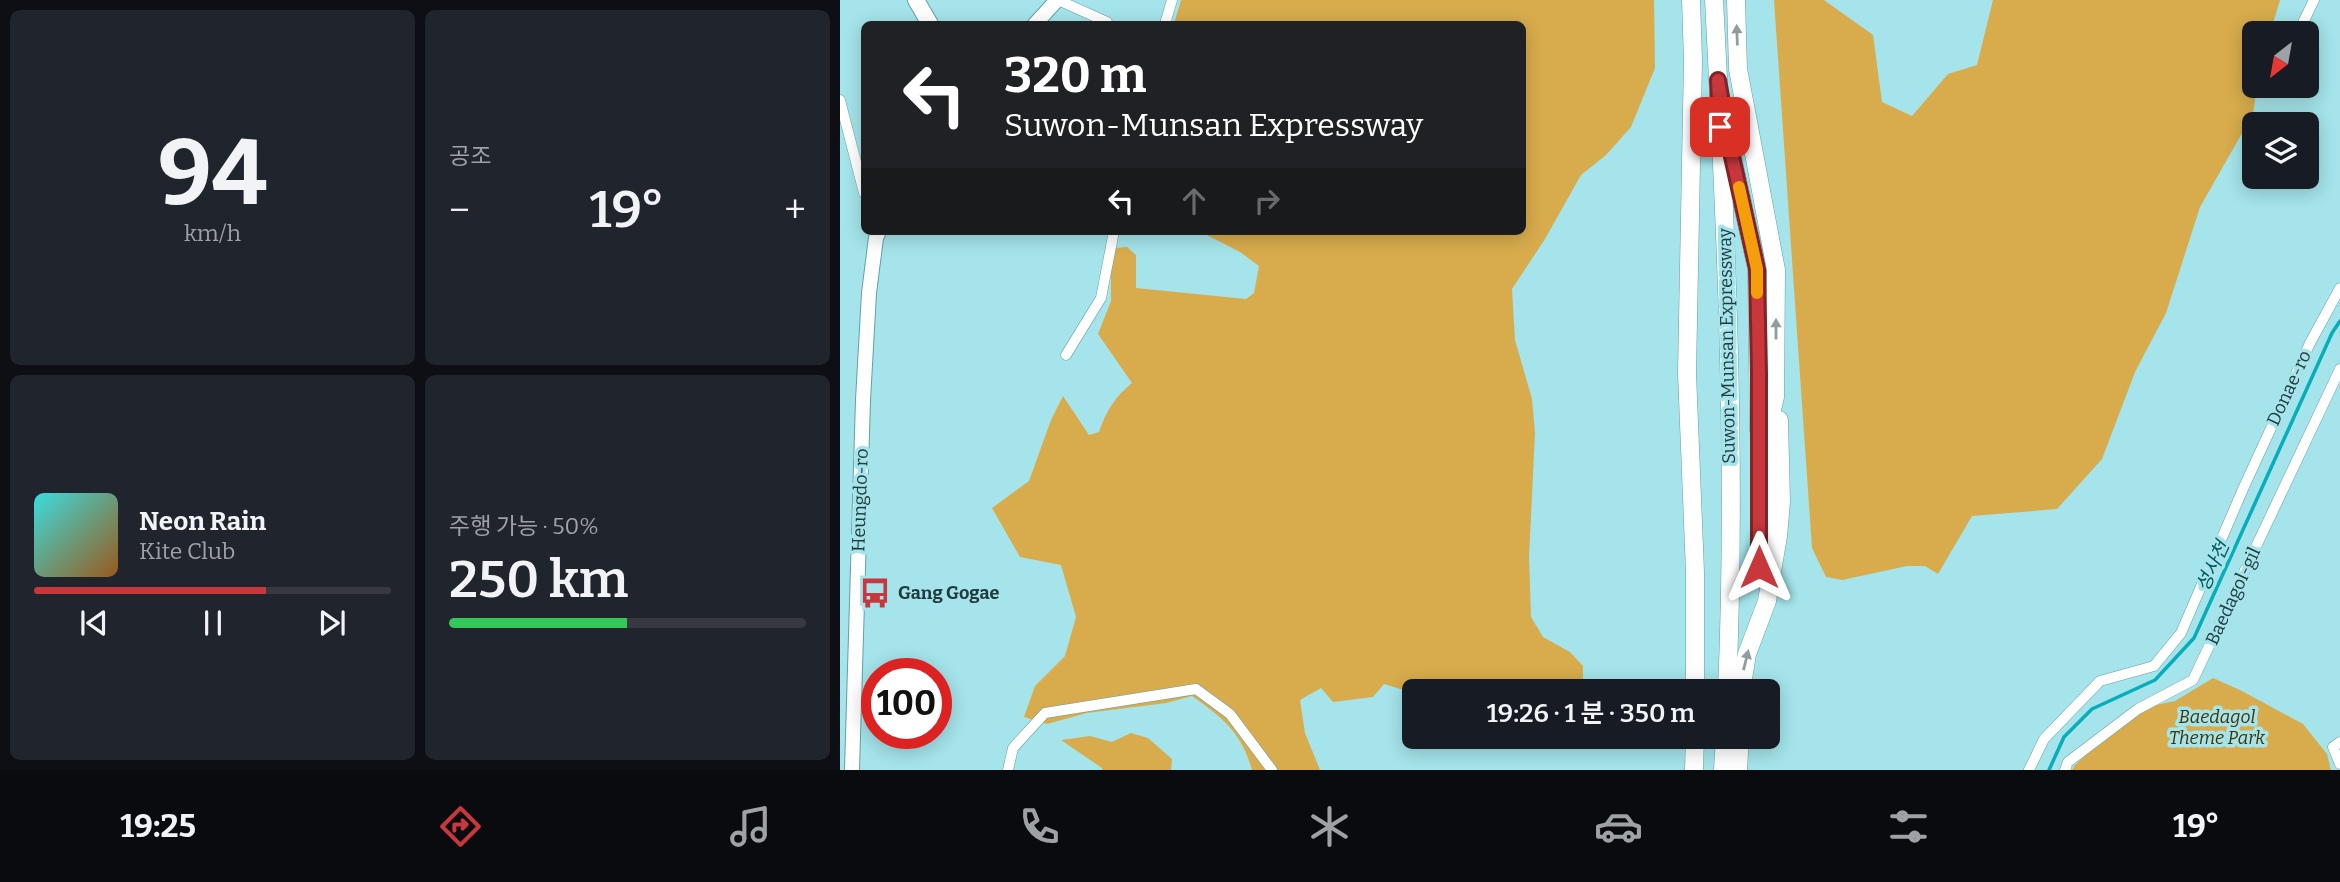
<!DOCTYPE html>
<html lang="ko">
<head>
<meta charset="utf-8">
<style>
  body { margin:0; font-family:Bitter,"Noto Sans KR",serif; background:#20242c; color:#f1f3f6; height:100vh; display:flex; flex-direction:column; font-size:26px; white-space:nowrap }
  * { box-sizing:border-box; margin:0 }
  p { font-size:23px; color:#9ea1a6 }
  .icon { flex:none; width:38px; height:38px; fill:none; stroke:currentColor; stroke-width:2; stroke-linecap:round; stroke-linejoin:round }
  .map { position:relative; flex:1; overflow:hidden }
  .sheet { display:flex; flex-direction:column; gap:10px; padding:10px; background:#0d0f14; width:840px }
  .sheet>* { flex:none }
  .banner { position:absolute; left:21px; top:21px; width:665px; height:214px; border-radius:10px; box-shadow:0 4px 18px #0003; background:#202124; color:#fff; overflow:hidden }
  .needle { width:46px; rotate:211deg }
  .tools { position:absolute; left:1402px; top:21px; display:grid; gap:14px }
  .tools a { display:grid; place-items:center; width:77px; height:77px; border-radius:10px; background:#171b24; box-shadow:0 4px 18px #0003; font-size:35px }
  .speed { position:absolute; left:21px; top:658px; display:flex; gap:14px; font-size:35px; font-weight:700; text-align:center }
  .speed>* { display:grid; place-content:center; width:91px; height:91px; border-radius:50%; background:#171b24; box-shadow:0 4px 18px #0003; line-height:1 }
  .speed .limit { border:10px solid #d22; background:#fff; color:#111 }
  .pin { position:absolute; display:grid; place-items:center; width:60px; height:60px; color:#fff; margin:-30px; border-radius:14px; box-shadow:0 4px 10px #0006 }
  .me { position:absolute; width:77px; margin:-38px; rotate:0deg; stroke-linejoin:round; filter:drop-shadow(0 0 5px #0008) }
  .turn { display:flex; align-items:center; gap:24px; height:147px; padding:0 28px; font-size:32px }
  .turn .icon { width:91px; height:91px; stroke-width:2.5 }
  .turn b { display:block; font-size:49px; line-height:60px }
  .lanes { display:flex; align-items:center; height:66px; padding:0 28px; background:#0003; justify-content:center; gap:35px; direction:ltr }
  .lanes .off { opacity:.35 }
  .big { font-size:52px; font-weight:600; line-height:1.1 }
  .sheet .card { flex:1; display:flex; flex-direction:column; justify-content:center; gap:10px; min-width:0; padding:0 24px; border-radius:10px; background:#20242c }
  .sheet .dial { align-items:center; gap:0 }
  .dial b { font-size:91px; line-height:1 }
  .song { display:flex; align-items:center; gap:21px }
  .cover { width:84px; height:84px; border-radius:10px; background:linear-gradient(135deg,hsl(180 70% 55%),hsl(30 70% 35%)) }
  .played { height:7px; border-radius:4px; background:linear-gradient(90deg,#c7373b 65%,#363941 65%) }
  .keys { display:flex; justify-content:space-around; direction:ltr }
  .heat { display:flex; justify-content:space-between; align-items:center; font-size:38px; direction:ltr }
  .charge { height:10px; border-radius:5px; background:linear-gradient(90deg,#34c759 50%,#363941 0) }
  .sheet .tiles { flex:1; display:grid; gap:10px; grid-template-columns:repeat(2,1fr) }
  .trip { position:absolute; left:562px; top:679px; width:378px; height:70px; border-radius:10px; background:#171b24; box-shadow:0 4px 18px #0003; font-weight:600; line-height:70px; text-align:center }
  .menu { display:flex; height:112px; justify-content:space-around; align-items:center; background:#090b0e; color:#9ea1a6 }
  .menu .icon { width:49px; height:49px }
  .menu .current { color:#c7373b }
  .menu b { font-size:32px; color:#f1f3f6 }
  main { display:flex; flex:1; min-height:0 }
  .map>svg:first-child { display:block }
  .green { fill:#d8ac4c }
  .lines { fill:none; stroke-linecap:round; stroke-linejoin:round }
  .stream { stroke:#07adba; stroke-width:3.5 }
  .street-casing { stroke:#63a0a7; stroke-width:11 }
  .secondary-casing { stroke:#63a0a7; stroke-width:16 }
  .primary-casing { stroke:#63a0a7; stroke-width:18 }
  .highway-casing { stroke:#63a0a7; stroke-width:19 }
  .street { stroke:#fff; stroke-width:10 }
  .secondary { stroke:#fff; stroke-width:14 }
  .primary { stroke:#fff; stroke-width:16 }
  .highway { stroke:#fff; stroke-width:18 }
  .oneway { fill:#909c9e }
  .route-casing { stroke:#812426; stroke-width:18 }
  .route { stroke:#c7373b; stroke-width:12 }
  .slow { stroke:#f59e0b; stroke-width:12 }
  .labels { text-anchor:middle; stroke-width:7; stroke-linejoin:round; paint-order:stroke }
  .street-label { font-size:18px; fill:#203a3d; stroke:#a4e4ea }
  .poi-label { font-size:18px; font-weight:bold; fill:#203a3d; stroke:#a4e4ea; text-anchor:start }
  .park-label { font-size:18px; font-style:italic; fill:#463100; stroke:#a4e4ea }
  .water-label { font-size:19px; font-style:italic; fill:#00545b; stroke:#a4e4ea }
</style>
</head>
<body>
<main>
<section class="sheet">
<div class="tiles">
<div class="card dial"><b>94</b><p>km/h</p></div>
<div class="card"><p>공조</p>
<div class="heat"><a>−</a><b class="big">19°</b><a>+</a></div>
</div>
<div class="card">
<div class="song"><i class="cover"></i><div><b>Neon Rain</b><p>Kite Club</p></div></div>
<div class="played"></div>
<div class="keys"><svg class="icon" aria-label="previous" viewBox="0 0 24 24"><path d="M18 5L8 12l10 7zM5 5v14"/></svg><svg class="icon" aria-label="pause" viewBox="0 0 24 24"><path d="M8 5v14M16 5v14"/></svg><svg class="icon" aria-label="next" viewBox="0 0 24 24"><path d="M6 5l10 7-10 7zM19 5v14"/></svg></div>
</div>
<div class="card"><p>주행 가능 · 50%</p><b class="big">250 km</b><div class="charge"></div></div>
</div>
</section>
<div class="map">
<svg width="1500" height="770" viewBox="0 0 1500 770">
  <rect width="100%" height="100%" fill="#a4e4ea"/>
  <path class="green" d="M 341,0 L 814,0 L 815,68 L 791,127 L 766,155 L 741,175 L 705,239 L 672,289 L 675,340 L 692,399 L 695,433 L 689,557 L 691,617 L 703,637 L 730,652 L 743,666 L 743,681 L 736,691 L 574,691 L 574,693 L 544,684 L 533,697 L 493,702 L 481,688 L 460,700 L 465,733 L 480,770 L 412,770 C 402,733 382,717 352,696 L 326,703 L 247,713 L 207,724 L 184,717 L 195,686 L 225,656 L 236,617 L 221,565 L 180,557 L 152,508 L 189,481 L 211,420 L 223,396 L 249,435 L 259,432 C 266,411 275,397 292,383 L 258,334 L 271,301 L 271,257 L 276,248 L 287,247 L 296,255 L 296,288 L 406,299 L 414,293 L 419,266 L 400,252 L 359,231 L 682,231 L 682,24 L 334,24 Z
    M 934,0 L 984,0 L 1033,35 L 1042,102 L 1072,116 L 1108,74 L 1137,65 L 1153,0 L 1440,0 L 1430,33 L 1414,33 L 1414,86 L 1417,86 L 1413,114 L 1360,207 L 1326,313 L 1295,372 L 1262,459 L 1217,509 L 1132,516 L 1098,574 L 1085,566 L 1067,566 L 1002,580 L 986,577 L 972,548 Z
    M 1373,678 L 1402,691 L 1463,724 L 1487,754 L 1491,770 L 1232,770 L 1235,765 L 1298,709 L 1335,701 Z
    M 291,733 L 308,738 L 332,759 L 331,770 L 262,770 L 262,768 L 221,740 L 250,736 L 272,742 Z"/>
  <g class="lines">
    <path class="stream" d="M 1209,770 L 1224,737 L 1252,709 L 1315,680 L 1354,638 L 1492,333 L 1500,321"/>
    <g class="street-casing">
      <path id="street" d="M 218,0 L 267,22
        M 325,24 L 332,0
        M 1458,33 L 1474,0
        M 0,100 L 24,193
        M 226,355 L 261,298 L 274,231
        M 1500,742 L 1493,747 L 1500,764
        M 168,770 L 173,748 L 205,713 L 356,689 L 390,714 L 432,770
        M 1189,770 L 1204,739 L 1260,681 L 1314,666 L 1341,633 L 1403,489 L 1470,343 L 1500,288
        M 1225,770 L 1228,762 L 1298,709 L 1353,680 L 1500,369"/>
    </g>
    <g class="secondary-casing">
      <path id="secondary" d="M 195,24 L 217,0
        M 12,770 L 23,400 L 29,293 L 36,238 L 39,231"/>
    </g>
    <g class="primary-casing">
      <path id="primary" d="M 76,0 L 90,24"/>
    </g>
    <g class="highway-casing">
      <path id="highway" d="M 851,0 L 853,60 L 847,373 L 855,572 L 855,691
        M 874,0 C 886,230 897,461 887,691
        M 896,0 L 898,69 L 936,270 L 935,397 L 929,422 L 926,542 L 919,567
        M 889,143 L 917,269 L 919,431
        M 901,691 L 907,654 L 927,601 L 938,536 L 941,502 L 939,420
        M 854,770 L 855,737
        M 883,770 L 885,737
        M 898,770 L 900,737"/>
    </g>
    <use href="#street" class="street"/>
    <use href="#secondary" class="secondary"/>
    <use href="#primary" class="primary"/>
    <use href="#highway" class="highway"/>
  </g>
  <defs><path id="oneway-solid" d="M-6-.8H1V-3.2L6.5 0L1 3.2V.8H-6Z" transform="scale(1.75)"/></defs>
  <g class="oneway">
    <use href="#oneway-solid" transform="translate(897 35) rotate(-92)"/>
    <use href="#oneway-solid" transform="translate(936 329) rotate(-90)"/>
    <use href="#oneway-solid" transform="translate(906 660) rotate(-76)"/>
  </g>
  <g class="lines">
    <g class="route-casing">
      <path id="route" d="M 880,127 L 878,80 L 891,152 L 917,269 L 919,374 L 919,567"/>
    </g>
    <use href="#route" class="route"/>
    <path class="slow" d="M 899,187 L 917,269 L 917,293"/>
  </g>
  <defs>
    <g id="bus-bare" transform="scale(2.415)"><path d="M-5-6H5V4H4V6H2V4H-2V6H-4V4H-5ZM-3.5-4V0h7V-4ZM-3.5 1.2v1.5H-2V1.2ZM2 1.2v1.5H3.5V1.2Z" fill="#c7373b" stroke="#a4e4ea" stroke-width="2.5" paint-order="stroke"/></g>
  </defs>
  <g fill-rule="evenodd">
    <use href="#bus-bare" x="35" y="593"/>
  </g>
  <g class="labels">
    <g class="street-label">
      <text transform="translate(887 346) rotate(-91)" y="6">Suwon-Munsan Expressway</text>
      <text transform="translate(1449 388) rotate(-65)" y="6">Donae-ro</text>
      <text transform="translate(20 500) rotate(-88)" y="6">Heungdo-ro</text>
      <text transform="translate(1393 596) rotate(-65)" y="6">Baedagol-gil</text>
    </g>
    <g class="poi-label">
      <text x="58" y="599">Gang Gogae</text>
    </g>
    <g class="park-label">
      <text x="1377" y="723">Baedagol<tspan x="1377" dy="21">Theme Park</tspan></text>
    </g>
    <g class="water-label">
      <text transform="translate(1372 566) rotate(-65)" y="7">성사천</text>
    </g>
  </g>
</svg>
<div class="tools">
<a><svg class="needle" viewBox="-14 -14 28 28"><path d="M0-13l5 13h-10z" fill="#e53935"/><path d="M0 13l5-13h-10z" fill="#9ea1a6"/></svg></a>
<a><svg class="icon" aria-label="layers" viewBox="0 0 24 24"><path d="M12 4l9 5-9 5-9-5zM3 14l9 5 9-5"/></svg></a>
</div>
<div class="speed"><div class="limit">100</div></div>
<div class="pin" style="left:880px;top:127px;background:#d93025"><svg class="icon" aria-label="arrive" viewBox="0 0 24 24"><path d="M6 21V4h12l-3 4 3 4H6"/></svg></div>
<svg class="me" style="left:919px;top:567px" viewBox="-20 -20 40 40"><path d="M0-17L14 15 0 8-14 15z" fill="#c7373b" stroke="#fff" stroke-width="4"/></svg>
<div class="trip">19:26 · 1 분 · 350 m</div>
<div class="banner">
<div class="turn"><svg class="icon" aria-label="left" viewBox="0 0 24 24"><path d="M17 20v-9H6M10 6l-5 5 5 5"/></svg><div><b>320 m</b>Suwon-Munsan Expressway</div></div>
<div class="lanes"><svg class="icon" aria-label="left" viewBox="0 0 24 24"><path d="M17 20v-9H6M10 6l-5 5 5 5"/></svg><svg class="icon off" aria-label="ahead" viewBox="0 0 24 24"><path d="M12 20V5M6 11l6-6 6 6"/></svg><svg class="icon off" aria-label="right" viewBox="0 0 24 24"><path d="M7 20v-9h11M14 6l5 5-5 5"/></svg></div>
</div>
</div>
</main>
<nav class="menu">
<b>19:25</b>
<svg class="icon current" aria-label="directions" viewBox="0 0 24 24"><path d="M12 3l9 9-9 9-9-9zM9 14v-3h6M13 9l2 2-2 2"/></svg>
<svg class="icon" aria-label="music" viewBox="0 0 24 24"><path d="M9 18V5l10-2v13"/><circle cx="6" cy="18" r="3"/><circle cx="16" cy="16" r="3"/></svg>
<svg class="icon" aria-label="phone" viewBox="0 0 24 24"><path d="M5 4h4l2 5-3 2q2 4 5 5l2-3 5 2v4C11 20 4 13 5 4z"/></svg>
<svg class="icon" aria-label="climate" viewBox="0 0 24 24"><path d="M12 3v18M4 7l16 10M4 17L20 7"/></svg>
<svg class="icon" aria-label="car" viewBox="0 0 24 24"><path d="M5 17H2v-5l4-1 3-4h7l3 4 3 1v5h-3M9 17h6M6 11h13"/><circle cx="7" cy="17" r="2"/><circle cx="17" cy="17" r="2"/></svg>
<svg class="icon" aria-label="filters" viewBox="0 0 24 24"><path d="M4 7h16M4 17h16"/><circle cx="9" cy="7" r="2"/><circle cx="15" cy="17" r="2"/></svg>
<b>19°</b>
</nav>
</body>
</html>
